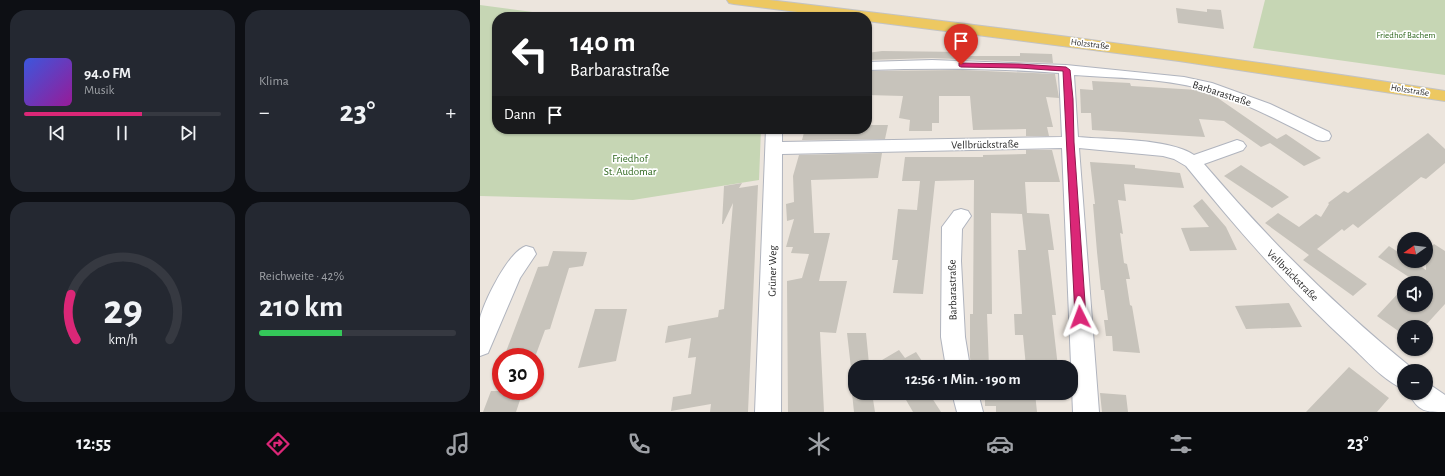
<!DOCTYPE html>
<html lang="de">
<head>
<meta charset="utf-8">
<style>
  body { margin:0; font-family:"Alegreya Sans",sans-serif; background:#242831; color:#f1f3f6; height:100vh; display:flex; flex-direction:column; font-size:15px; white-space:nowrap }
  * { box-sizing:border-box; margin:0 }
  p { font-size:13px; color:#9ea1a6 }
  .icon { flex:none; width:22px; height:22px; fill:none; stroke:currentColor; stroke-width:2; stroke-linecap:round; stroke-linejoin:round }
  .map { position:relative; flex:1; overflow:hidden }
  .drawer { display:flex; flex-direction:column; gap:10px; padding:10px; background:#0d0f14; width:480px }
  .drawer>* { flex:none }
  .guide { position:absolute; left:12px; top:12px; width:380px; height:122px; border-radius:16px; box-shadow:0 1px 3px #0004; background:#202124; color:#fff; overflow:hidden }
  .needle { width:26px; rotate:256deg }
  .tools { position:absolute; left:917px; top:232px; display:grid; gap:8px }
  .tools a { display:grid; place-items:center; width:36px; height:36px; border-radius:50%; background:#171b24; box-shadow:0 1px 3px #0004; font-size:20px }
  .speed { position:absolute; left:12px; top:348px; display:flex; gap:8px; font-size:20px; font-weight:700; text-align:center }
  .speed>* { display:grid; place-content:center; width:52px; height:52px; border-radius:50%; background:#171b24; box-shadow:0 1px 3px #0004; line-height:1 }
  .speed .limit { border:6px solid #d22; background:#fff; color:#111 }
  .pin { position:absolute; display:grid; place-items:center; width:34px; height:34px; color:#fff; margin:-41px -17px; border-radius:50% 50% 50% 0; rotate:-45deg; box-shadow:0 0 4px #0007 }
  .pin .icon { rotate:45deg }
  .me { position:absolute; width:44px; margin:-22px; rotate:357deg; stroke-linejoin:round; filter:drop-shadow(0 0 3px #0008) }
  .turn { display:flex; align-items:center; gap:14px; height:84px; padding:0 12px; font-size:18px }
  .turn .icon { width:52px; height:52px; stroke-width:2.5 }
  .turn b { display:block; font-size:28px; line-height:34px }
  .then { display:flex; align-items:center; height:38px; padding:0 12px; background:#0003; gap:8px; font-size:15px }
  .big { font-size:30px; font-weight:700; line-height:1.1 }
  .drawer .widget { flex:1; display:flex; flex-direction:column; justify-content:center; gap:6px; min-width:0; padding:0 14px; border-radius:16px; background:#242831 }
  .drawer .dial { align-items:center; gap:0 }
  .dial svg { height:104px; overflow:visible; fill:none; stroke:#363941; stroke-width:7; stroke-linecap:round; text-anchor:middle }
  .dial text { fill:#f1f3f6; stroke:none }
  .song { display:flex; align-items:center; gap:12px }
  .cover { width:48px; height:48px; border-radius:6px; background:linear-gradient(135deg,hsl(230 70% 55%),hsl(300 70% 35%)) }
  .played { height:4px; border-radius:2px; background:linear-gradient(90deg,#db2777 60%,#363941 60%) }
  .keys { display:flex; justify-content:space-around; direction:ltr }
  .heat { display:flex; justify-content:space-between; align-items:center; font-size:22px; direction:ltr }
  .charge { height:6px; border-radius:3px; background:linear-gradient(90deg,#34c759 42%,#363941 0) }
  .drawer .tiles { flex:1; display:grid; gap:10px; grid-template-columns:repeat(2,1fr) }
  .trip { position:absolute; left:368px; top:360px; width:230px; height:40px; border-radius:16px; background:#171b24; box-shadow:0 1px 3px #0004; font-weight:700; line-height:40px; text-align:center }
  .tabs { display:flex; height:64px; justify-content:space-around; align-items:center; background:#090b0e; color:#9ea1a6 }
  .tabs .icon { width:28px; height:28px }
  .tabs .selected { color:#db2777 }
  .tabs b { font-size:18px; color:#f1f3f6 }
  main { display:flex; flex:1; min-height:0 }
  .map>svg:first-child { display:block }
  .cemetery { fill:#c6d6b4 }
  .building { fill:#c7c3bb }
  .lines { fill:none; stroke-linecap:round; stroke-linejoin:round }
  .minor-casing { stroke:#b0b4be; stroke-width:2 }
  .major-casing { stroke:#c3c3c3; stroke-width:2 }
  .minor { fill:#fff; fill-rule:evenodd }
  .major { fill:#edc861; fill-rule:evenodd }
  .route { fill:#db2777; stroke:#8e194d }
  .labels { text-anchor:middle; stroke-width:3.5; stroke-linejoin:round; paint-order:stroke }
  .far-park-label { font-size:9px; fill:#2d661c; stroke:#fff }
  .far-street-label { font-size:9px; fill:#2a2a2a; stroke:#fff }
  .street-label { font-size:11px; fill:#2a2a2a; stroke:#fff }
  .park-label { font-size:11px; fill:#2d661c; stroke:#fff }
</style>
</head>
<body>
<main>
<section class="drawer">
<div class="tiles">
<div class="widget">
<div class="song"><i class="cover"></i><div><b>94.0 FM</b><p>Musik</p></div></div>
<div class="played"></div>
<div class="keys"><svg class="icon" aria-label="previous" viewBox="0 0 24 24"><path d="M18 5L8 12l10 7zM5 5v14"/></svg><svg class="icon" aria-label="pause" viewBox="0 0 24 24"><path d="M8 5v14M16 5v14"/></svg><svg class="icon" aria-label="next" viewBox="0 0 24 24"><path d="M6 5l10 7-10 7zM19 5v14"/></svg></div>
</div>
<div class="widget"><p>Klima</p>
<div class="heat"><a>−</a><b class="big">23°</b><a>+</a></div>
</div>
<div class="widget dial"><svg viewBox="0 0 100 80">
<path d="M14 69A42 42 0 1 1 86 69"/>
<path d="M14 69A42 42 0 0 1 10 34" stroke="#db2777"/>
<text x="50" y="56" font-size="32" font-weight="700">29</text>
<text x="50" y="72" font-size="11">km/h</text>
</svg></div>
<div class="widget"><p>Reichweite · 42%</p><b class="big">210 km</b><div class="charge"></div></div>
</div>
</section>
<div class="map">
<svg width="965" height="412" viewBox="0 0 965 412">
  <rect width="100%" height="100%" fill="#ece5dd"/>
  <path class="cemetery" d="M 785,0 L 965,0 L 965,75 L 773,48 Z
    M 0,5 L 90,17 L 17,17 L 17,129 L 281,129 L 279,180 L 153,200 L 0,196 Z"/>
  <path class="building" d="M 696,8 L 727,12 L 727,9 L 741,10 L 744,29 L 698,23 Z
    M 402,51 L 484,52 L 484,56 L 540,56 L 540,53 L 572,54 L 573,63 L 452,58 L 387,60 L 387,53 Z
    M 483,70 L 575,74 L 579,98 L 566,97 L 573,127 L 567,127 L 569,136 L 546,136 L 546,129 L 493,130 L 490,96 L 459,96 L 459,123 L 452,123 L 452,131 L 429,131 L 430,120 L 419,118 L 423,96 L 387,95 L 387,71 Z
    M 612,81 L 650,83 L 651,86 L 718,90 L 732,94 L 797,139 L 806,134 L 841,158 L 824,166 L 790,143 L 781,147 L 744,121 L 719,119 L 725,137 L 612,130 L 611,113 L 601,113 L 600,89 L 613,90 Z
    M 387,125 L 408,125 L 405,139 L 322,140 L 325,129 L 387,129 Z
    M 948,133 L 965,149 L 965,163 L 946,179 L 941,177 L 878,228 L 873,224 L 864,231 L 862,229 L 837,249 L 887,284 L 873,296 L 823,260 L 829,255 L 785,223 L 798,213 L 819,227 L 836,214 L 841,217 L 849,204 L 848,203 L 864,191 L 868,193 Z
    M 546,150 L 572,150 L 580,182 L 545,182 L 547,213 L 569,214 L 574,250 L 568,250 L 576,315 L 572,315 L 578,367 L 546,367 L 543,335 L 535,335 L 534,314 L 542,314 L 538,250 L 546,250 L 542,214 L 511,213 L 512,314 L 507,314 L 509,367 L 523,367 L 493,367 L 491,366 L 490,357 L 490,314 L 493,314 L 494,180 L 455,181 L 443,294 L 413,293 L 418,260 L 412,260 L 418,209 L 437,210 L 440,181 L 422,181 L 425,157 L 503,157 L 503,155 L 546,154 Z
    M 402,153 L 398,178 L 331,180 L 334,233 L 350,233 L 339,281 L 367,281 L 356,333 L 340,332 L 344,412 L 308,412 L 307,281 L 322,278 L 329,254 L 311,253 L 313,247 L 306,247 L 314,219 L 307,221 L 306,204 L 314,202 L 313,176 L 319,155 Z
    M 610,162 L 655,165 L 655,168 L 700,173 L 704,188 L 644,184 L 646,201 L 638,200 L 643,234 L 640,233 L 644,263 L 647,264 L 650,279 L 646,279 L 650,305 L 652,306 L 660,353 L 633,351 L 632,336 L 626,336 L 624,320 L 628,320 L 624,290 L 621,290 L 617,252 L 613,204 L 615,204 Z
    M 761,165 L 799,190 L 809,197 L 792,208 L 744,176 Z
    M 262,183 L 259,188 L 278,185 L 268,412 L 230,412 L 231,404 L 191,411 L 193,397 L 211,394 L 216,357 L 208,358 L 211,338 L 185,343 L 188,326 L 238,317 L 239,310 L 244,309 L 253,203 L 243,224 L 242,224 L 244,186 Z
    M 722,199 L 746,227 L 757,250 L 710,251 L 701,228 L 729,227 L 713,206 Z
    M 954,244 L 965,251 L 965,304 L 944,327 L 924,327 L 924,335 L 897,316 L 924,287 L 924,305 L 946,305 L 946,283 L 928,283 L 932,279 L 898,257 L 909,246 L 924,256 L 924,261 L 932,261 L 946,270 L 946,252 Z
    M 73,251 L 107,252 L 103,266 L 89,268 L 70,329 L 65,330 L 55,357 L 24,357 L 58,267 L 68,266 Z
    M 809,303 L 822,327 L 766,329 L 755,306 Z
    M 115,309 L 147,309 L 136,361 L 98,368 Z
    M 367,333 L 386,333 L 389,364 L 371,368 Z
    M 419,350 L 425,358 L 436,352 L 446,367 L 407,367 L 402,360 Z
    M 869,367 L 909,398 L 897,412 L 826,412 Z
    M 11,391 L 43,391 L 36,412 L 3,412 Z
    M 372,393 L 392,393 L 395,412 L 374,412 Z
    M 422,393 L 457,393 L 458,395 L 452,398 L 461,412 L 433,412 Z
    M 505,393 L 555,393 L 557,412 L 516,412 L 516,406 L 505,406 Z
    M 620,393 L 646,395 L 648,412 L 622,412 Z"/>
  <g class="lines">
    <g class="minor-casing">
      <path id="minor" d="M 452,60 L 586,65 L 704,77 L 732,83 L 790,104 L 849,132 L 851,136 L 849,140 L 843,141 L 837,140 C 800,121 762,101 722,89 C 681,78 636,78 594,75 L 598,137 C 629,140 689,138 714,155 L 757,140 L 763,142 L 766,146 L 763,150 L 724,164 C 788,239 856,307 933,369 L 934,371 L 924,371 L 924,389 C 904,381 886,360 870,345 C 810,290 757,229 706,166 L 694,159 L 683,156 L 599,148 L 619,412 L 593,412 L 582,148 L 302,154 L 301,412 L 275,412 L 286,129 L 302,129 L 302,142 L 582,137 L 579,73 C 515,68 451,68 387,70 L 387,62 Z
        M 481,209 L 488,211 L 491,216 L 482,229 L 481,261 L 485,337 L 490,367 L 466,367 L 461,337 L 462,227 L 474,211 Z
        M 46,246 L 53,248 L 56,254 L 40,278 L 8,353 L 0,356 C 0,344 0,329 0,318 C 5,300 28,252 46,246 Z
        M 946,382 L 965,395 L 965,412 C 946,412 938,412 929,393 L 946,393 Z
        M 472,393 L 498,393 L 503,412 L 477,412 Z"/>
    </g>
    <g class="major-casing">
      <path id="major" d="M 247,0 L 289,0 C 515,27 740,55 965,91 L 965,101 L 699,61 L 387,21 L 387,17 L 357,17 L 254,4 L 249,3 Z"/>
    </g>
    <use href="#minor" class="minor"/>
    <use href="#major" class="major"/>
  </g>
  <path class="route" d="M 479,63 L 539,64 L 586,67 L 590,70 L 593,99 L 594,142 L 606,317 L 604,320 L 600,321 L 596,320 L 595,317 L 583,71 L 539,68 L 481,67 L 479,66 Z"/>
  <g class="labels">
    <g class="far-park-label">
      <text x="926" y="38">Friedhof Bachem</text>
    </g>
    <g class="far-street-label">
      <text transform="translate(610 44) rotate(7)" y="3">Holzstraße</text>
      <text transform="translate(930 90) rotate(9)" y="3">Holzstraße</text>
    </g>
    <g class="street-label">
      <text transform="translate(742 93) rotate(18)" y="4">Barbarastraße</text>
      <text transform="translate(505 144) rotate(-1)" y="4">Vellbrückstraße</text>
      <text transform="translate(292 271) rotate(-89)" y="4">Grüner Weg</text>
      <text transform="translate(813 275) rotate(45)" y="4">Vellbrückstraße</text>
      <text transform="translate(472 290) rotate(-91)" y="4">Barbarastraße</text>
    </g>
    <g class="park-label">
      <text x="150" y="162">Friedhof<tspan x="150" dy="13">St. Audomar</tspan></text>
    </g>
  </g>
</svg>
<div class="tools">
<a><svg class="needle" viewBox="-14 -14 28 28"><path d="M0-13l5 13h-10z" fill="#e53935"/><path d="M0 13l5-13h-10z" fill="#9ea1a6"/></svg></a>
<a><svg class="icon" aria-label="sound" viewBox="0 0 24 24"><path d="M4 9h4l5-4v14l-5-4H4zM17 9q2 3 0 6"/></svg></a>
<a>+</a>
<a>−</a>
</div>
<div class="speed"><div class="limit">30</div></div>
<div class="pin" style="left:481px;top:65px;background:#d93025"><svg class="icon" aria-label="arrive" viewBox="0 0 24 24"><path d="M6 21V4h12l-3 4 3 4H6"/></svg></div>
<svg class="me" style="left:600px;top:317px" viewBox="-20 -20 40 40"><path d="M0-17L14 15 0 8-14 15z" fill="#db2777" stroke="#fff" stroke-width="4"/></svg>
<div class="trip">12:56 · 1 Min. · 190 m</div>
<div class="guide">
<div class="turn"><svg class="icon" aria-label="left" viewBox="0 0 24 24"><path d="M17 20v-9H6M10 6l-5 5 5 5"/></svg><div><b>140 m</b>Barbarastraße</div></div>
<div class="then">Dann<svg class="icon" aria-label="arrive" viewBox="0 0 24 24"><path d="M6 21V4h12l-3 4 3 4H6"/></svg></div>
</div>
</div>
</main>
<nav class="tabs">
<b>12:55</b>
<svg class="icon selected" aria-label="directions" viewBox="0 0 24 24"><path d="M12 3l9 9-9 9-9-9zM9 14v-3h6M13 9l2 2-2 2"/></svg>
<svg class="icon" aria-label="music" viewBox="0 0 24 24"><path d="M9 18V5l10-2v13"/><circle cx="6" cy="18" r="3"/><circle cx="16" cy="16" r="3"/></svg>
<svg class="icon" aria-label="phone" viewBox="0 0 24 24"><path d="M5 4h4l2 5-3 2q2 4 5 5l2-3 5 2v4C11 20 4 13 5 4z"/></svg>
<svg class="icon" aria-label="climate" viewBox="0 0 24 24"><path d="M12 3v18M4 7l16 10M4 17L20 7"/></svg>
<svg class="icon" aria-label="car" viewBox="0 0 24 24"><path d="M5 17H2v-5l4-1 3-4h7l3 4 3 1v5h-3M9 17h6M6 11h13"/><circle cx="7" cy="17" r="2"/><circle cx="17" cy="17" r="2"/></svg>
<svg class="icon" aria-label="filters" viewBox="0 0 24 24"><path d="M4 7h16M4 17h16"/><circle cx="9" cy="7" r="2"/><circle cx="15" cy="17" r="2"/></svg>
<b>23°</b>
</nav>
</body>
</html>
